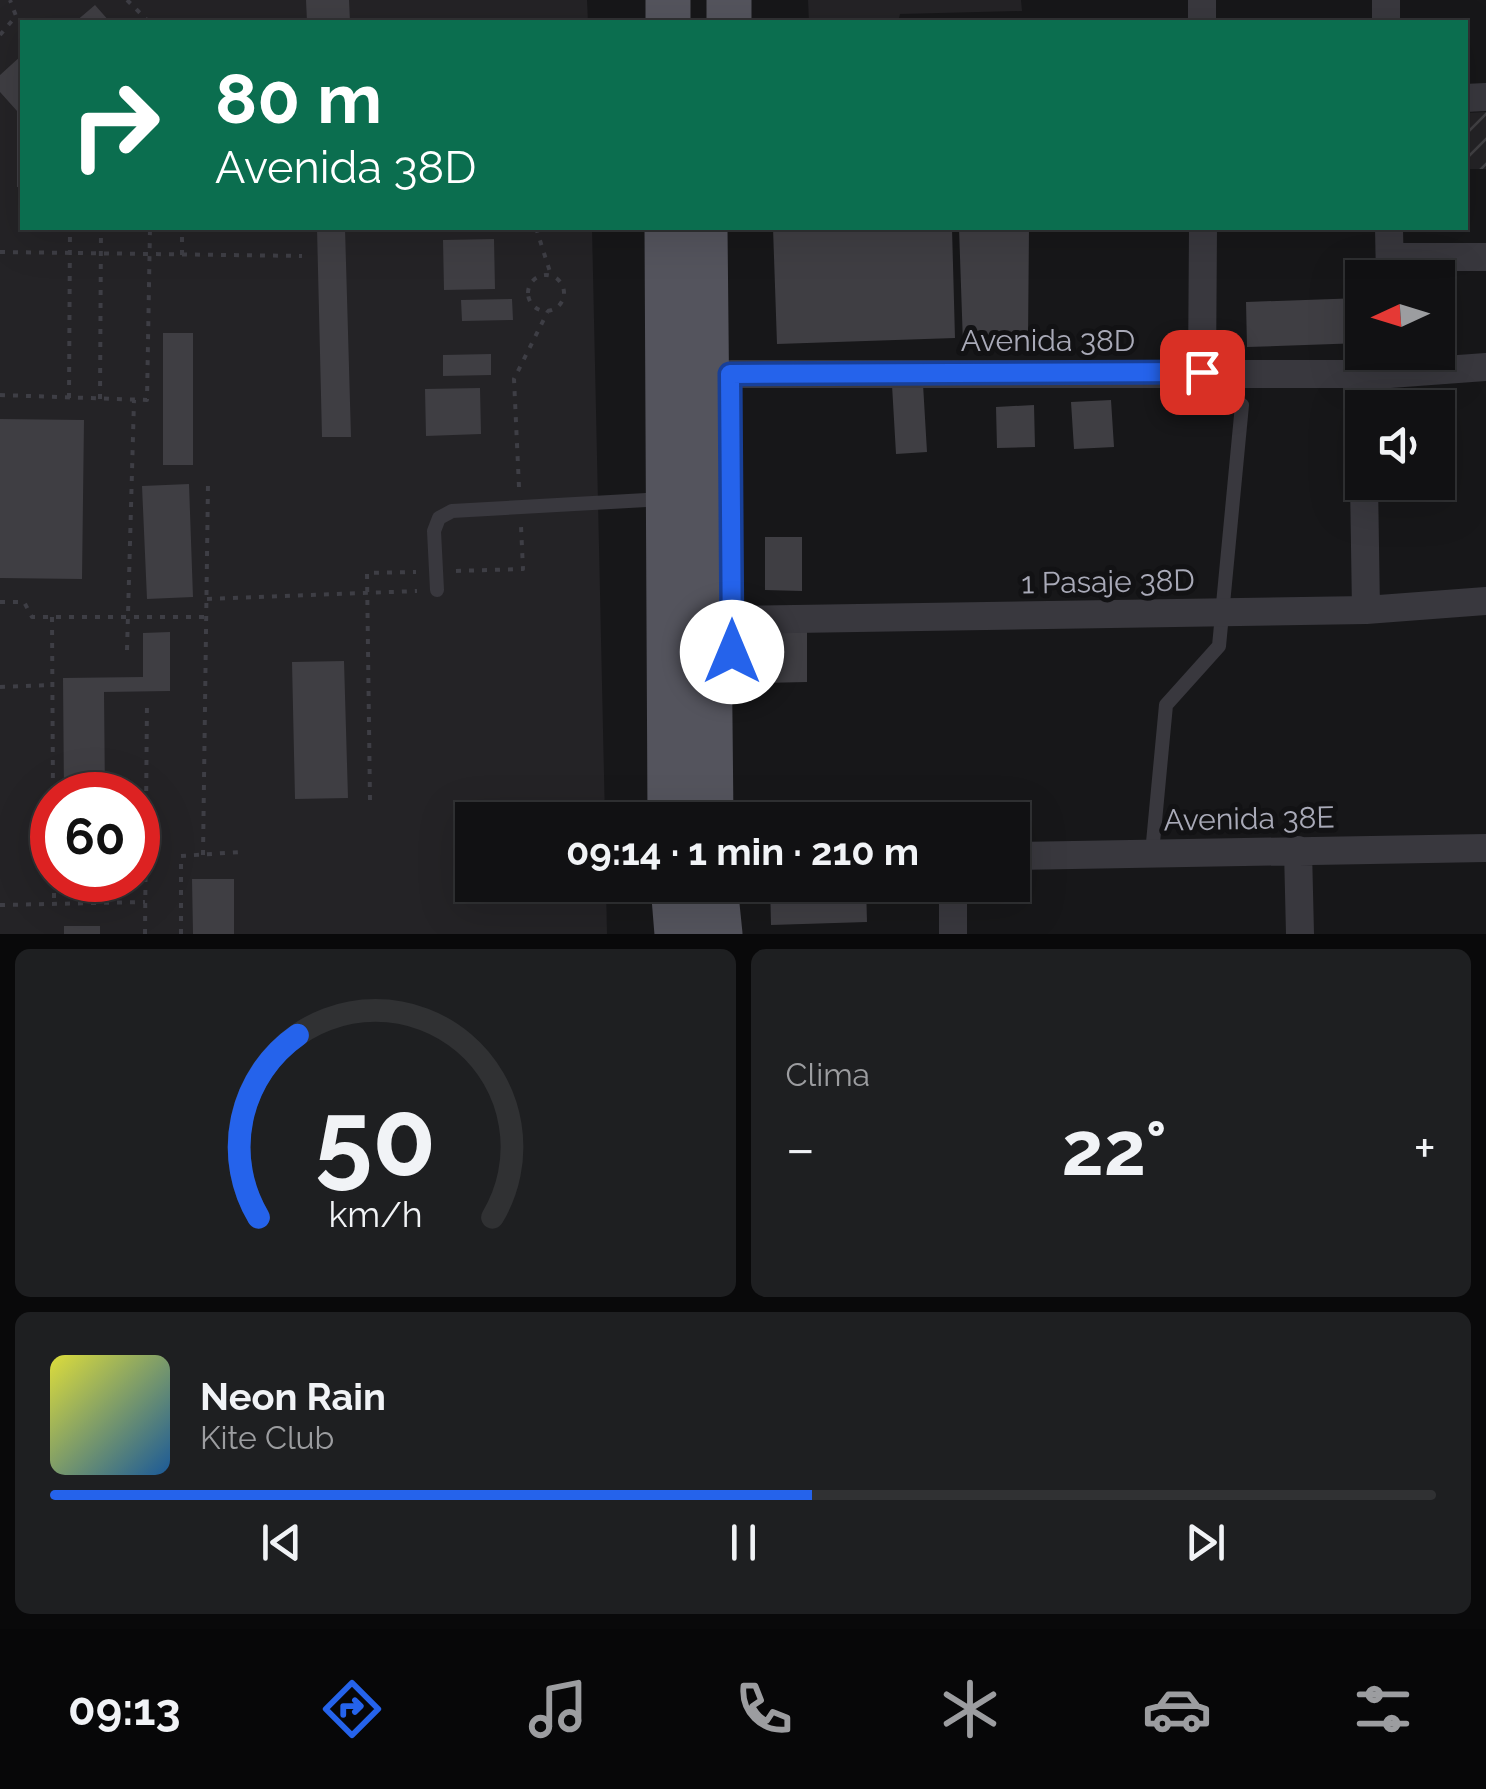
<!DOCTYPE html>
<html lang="es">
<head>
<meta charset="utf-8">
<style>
  body { margin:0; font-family:Raleway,sans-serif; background:#1e1f21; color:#f1f3f6; height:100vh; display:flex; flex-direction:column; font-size:38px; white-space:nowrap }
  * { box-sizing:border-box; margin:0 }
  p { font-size:32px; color:#9c9da0 }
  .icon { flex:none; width:55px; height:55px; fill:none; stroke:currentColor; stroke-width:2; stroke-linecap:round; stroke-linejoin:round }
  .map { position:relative; height:934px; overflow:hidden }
  .details { display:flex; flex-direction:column; gap:15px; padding:15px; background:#09090a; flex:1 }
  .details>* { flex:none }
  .hud { position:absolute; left:20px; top:20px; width:1448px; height:210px; border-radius:0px; box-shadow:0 10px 40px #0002,0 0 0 2px #303133; background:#0b6e4f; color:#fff; overflow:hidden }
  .needle { width:65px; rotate:266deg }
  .buttons { position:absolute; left:1345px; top:260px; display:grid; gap:20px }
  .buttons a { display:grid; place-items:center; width:110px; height:110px; border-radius:0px; background:#111113; box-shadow:0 10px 40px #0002,0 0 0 2px #303133; font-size:50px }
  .speed { position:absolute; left:30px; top:772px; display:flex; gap:20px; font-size:50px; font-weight:700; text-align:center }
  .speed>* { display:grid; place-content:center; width:130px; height:130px; border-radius:50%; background:#111113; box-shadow:0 10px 40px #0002,0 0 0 2px #303133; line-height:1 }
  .speed .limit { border:15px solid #d22; background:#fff; color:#111 }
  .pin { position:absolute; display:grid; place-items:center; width:85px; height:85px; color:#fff; margin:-42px; border-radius:20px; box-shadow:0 5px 15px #0006 }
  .me { position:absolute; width:110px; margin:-55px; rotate:0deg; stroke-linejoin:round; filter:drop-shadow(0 0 8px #0008) }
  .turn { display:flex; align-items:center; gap:35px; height:210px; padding:0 30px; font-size:45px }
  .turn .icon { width:130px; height:130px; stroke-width:2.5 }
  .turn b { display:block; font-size:70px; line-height:85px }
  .big { font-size:75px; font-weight:700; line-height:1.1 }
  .details .card { flex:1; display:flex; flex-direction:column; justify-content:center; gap:15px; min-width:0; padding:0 35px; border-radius:15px; background:#1e1f21 }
  .details .dial { align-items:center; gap:0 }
  .dial svg { height:260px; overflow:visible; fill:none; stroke:#303133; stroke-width:7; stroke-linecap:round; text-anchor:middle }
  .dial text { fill:#f1f3f6; stroke:none }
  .song { display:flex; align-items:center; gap:30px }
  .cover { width:120px; height:120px; border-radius:15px; background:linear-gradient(135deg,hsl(60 70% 55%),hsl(210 70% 35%)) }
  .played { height:10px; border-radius:5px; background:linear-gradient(90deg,#2563eb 55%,#303133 55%) }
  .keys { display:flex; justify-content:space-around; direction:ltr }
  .heat { display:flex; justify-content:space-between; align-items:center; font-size:55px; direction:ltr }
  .details .tiles { flex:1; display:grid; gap:15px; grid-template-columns:1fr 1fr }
  .card:last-child { grid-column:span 2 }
  .trip { position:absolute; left:455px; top:802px; width:575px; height:100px; border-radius:0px; background:#111113; box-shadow:0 10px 40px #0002,0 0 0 2px #303133; font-weight:700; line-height:100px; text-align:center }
  .tabs { display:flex; height:160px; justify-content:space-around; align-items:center; background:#070708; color:#9c9da0 }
  .tabs .icon { width:70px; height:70px }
  .tabs .active { color:#2563eb }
  .tabs b { font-size:45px; color:#f1f3f6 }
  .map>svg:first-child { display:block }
  .built { fill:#242326; fill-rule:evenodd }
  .industrial { fill:url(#industrial-furrows) }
  .building { fill:#3f3e43 }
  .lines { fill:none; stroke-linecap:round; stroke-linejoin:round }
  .path { stroke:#3e3e45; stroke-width:4; stroke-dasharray:5 8; stroke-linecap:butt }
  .lane { stroke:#39383e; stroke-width:14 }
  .street { stroke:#39383e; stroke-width:28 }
  .primary { stroke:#54545d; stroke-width:45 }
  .route-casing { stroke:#184099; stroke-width:25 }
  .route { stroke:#2563eb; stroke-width:18 }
  .labels { text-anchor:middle; stroke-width:10; stroke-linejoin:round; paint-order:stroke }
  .street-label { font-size:30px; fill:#a9aab8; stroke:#121214 }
</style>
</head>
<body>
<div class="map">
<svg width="1486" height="934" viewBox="0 0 1486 934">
  <defs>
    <pattern id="industrial-furrows" width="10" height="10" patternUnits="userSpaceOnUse" patternTransform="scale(2.5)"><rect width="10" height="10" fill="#242326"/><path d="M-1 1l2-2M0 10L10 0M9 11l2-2" fill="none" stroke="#414043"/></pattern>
  </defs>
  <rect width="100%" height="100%" fill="#171719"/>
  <path class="built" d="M 0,0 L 587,0 L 588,22 L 22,22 L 22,228 L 592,228 L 605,820 L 472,820 L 472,885 L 606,885 L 607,934 L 0,934 ZM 52,795 L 138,795 L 138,880 L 52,880 Z
    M 808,0 L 1021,0 L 1022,11 L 900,14 L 898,22 L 809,22 Z"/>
  <path class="industrial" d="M 1486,112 L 1486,169 L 1468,169 L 1467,113 Z"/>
  <path class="building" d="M 306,0 L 349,0 L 350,22 L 307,22 Z
    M 95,5 L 110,22 L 75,22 Z
    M 22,55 L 22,187 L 17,187 L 17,111 L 0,92 L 0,75 Z
    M 317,228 L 345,228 L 351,437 L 322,437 Z
    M 773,228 L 952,228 L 955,338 L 777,344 Z
    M 959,228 L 1029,228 L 1028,342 L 963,344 Z
    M 494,239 L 495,289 L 444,290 L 443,240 Z
    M 1361,298 L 1362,343 L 1247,347 L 1246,302 Z
    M 512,299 L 513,320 L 462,321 L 461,300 Z
    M 163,333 L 193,333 L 193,465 L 163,465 Z
    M 491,354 L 491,375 L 443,376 L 443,355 Z
    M 923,384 L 927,452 L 896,454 L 892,385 Z
    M 480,388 L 481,434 L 426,436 L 425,389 Z
    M 1111,400 L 1114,447 L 1074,449 L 1071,402 Z
    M 1034,405 L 1035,447 L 997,448 L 996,407 Z
    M 0,419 L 84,420 L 82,579 L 0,578 Z
    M 189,484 L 193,597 L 147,599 L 142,486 Z
    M 765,537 L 802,537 L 802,591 L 765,590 Z
    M 758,626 L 807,626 L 807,682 L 759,683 Z
    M 170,632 L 170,691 L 104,692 L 105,795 L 64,795 L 63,678 L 143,677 L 143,633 Z
    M 344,661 L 348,798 L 295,799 L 292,662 Z
    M 192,879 L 234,879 L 234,934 L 193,934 Z
    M 770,885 L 866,885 L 867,922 L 771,925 Z
    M 64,926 L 100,926 L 100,934 L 64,934 Z"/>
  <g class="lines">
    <path class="path" d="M 127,0 L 149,22
      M 0,35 L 16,16 L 10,0
      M 536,228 L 551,275
      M 0,252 L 302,256
      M 182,255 L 182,228
      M528 293a18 18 0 1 1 36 0a18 18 0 1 1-36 0Z
      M 0,395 L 147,400 L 150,228
      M 69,398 L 70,228
      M 100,399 L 101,228
      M 519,487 L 514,379 L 548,311
      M 456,571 L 523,569 L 521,526
      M 207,599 L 417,591
      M 0,602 L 24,602 L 32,617 L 206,617
      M 52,617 L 53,795
      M 127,650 L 134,400
      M 0,687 L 53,685
      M 370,800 L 367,573 L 416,572
      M 203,855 L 208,483
      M 54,880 L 54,904
      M 0,905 L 145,902
      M 145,934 L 147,701
      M 181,934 L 181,856 L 240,852"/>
    <path class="lane" d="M 437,590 L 434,531 L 439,518 L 452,511 L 664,499
      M 1152,853 L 1166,705 L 1219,646 L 1242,405"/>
    <path class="street" d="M 1202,0 L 1202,22
      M 1386,0 L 1386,22
      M 1465,98 L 1486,97
      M 1389,228 L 1390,278
      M 1390,257 L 1486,257
      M 1202,373 L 1203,228
      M 731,374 L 1390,374 L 1486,367
      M 1362,374 L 1362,423
      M 1364,482 L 1366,610
      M 732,620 L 1366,610 L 1486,601
      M 1298,850 L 1300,934
      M 1012,856 L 1486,848
      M 953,934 L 953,885"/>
    <path class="primary" d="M 729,0 L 729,22
      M 668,22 L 668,0
      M 667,228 L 670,820
      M 705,228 L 711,820
      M 673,885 L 677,934
      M 715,885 L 720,934"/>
  </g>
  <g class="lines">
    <g class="route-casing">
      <path id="route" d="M 732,652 L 730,374 L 1202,372"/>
    </g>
    <use href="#route" class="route"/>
  </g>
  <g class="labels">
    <g class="street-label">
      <text x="1048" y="351">Avenida 38D</text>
      <text transform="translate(1108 582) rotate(-1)" y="10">1 Pasaje 38D</text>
      <text transform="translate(1249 819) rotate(-1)" y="10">Avenida 38E</text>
    </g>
  </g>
</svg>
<div class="buttons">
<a><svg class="needle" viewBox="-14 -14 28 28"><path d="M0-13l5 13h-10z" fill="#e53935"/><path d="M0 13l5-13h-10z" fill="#9c9da0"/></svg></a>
<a><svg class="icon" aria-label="sound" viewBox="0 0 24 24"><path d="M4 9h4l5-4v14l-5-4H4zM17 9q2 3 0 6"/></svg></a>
</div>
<div class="speed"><div class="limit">60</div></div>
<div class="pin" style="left:1202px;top:372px;background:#d93025"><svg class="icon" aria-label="arrive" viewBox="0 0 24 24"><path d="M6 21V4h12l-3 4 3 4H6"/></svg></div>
<svg class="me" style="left:732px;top:652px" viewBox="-20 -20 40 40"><circle r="19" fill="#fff"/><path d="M0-13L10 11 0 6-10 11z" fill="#2563eb"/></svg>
<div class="trip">09:14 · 1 min · 210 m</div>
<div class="hud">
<div class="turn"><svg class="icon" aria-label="right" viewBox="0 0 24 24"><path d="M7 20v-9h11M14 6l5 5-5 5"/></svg><div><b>80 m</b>Avenida 38D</div></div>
</div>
</div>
<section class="details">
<div class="tiles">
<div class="card dial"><svg viewBox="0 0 100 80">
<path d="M14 69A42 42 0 1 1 86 69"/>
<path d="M14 69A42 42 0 0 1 26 13" stroke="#2563eb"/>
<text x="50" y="56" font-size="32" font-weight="700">50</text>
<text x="50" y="72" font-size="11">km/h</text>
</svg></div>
<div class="card"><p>Clima</p>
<div class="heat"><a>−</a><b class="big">22°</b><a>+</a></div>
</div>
<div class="card">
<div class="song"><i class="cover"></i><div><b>Neon Rain</b><p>Kite Club</p></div></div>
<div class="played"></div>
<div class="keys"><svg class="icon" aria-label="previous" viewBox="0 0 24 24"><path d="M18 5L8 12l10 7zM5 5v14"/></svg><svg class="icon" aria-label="pause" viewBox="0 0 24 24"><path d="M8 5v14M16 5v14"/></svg><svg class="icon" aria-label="next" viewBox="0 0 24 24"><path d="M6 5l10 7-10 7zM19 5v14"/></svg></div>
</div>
</div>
</section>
<nav class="tabs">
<b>09:13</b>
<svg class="icon active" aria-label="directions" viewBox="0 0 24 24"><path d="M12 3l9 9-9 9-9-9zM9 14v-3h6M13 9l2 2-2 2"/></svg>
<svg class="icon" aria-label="music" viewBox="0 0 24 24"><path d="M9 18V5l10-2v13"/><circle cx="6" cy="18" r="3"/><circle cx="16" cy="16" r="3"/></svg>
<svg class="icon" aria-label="phone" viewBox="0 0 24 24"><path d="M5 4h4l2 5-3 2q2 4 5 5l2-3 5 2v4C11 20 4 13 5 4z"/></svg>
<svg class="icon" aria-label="climate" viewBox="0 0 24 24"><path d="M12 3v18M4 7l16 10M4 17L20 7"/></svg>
<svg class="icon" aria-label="car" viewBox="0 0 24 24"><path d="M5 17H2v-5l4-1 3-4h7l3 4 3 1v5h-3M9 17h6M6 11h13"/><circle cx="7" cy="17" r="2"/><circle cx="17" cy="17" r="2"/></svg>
<svg class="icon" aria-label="filters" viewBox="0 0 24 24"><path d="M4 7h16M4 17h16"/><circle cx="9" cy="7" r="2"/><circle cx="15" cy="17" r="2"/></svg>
</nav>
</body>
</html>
